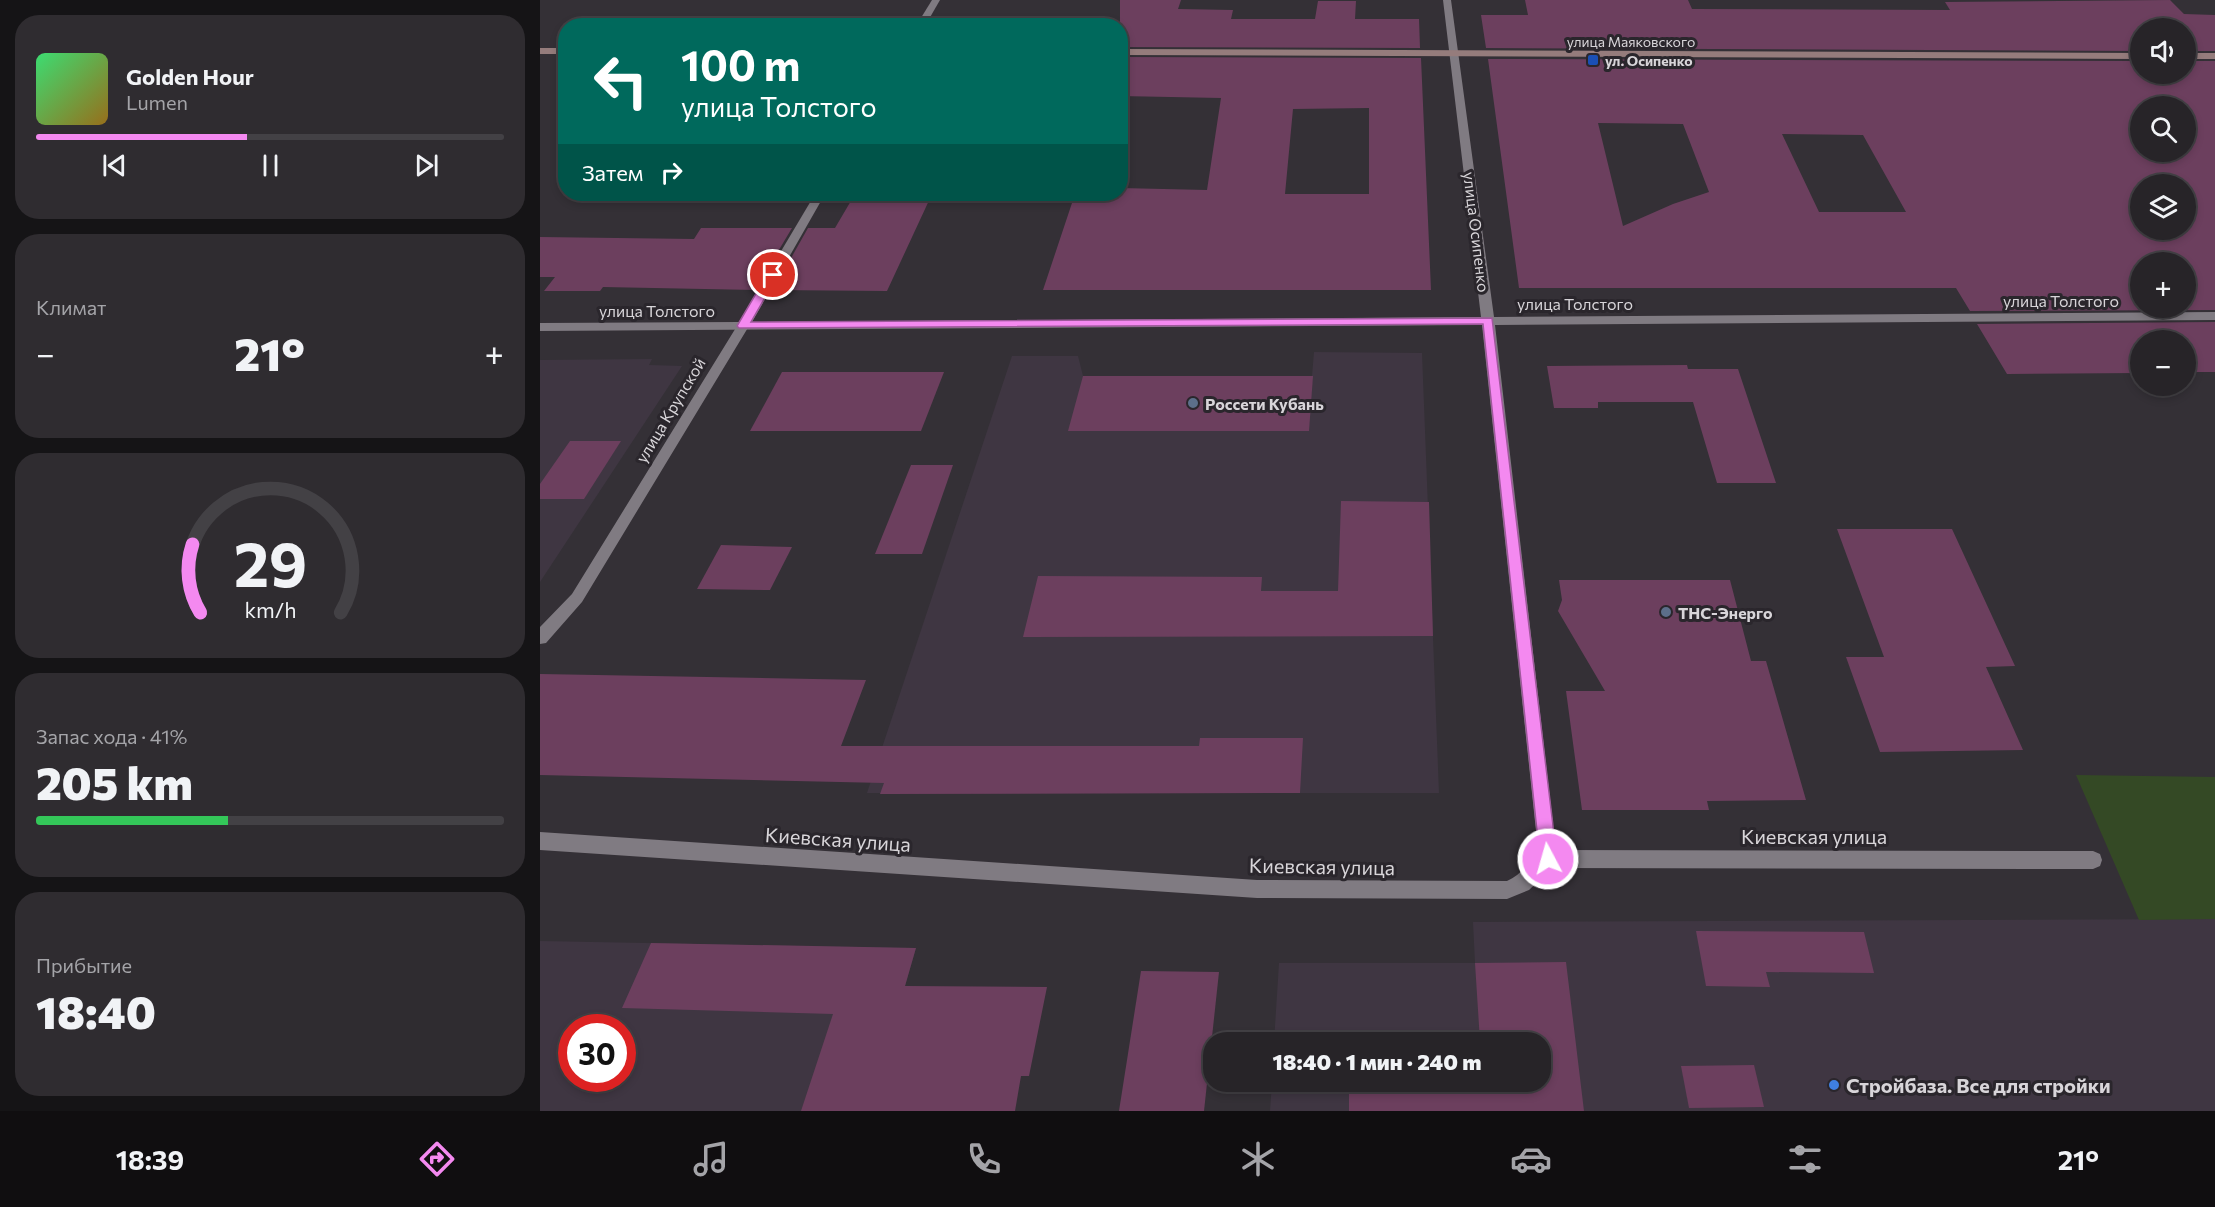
<!DOCTYPE html>
<html lang="ru">
<meta charset="utf-8">
<style>
body{margin:0;font-family:Commissioner,sans-serif;background:#2f2c30;color:#f1f3f6;height:100vh;display:flex;flex-direction:column;font-size:22px;white-space:nowrap}
*{box-sizing:border-box;margin:0}
p{font-size:20px;color:#a4a4a8}
.icon{flex:none;width:33px;height:33px;fill:none;stroke:currentColor;stroke-width:2;stroke-linecap:round;stroke-linejoin:round}
.map{position:relative;flex:1;overflow:hidden}
.side{display:flex;flex-direction:column;gap:15px;padding:15px;background:#151416;width:540px}
.side>*{flex:none}
.guide{position:absolute;left:18px;top:18px;width:570px;height:183px;border-radius:24px;box-shadow:0 3px 9px #0003,0 0 0 2px #434145;background:#00695c;color:#fff;overflow:hidden}
.fabs{position:absolute;left:1590px;top:18px;display:grid;gap:12px}
.fabs a{display:grid;place-items:center;width:66px;height:66px;border-radius:50%;background:#272428;box-shadow:0 3px 9px #0003,0 0 0 2px #434145;font-size:30px}
.speed{position:absolute;left:18px;top:1014px;display:flex;gap:12px;font-size:30px;font-weight:700;text-align:center}
.speed>*{display:grid;place-content:center;width:78px;height:78px;border-radius:50%;background:#272428;box-shadow:0 3px 9px #0003,0 0 0 2px #434145;line-height:1}
.speed .limit{border:9px solid #d22;background:#fff;color:#111}
.pin{position:absolute;display:grid;place-items:center;width:51px;height:51px;color:#fff;margin:-26px;border:3px solid #fff;border-radius:50%;box-shadow:0 2px 6px #0007}
.me{position:absolute;width:66px;margin:-33px;rotate:354deg;stroke-linejoin:round;filter:drop-shadow(0 0 4px #0008)}
.turn{display:flex;align-items:center;gap:21px;height:126px;padding:0 24px;font-size:27px}
.turn .icon{width:78px;height:78px;stroke-width:2.5}
.turn b{display:block;font-size:42px;line-height:51px}
.then{display:flex;align-items:center;height:57px;padding:0 24px;background:#0003;gap:12px;font-size:22px}
.big{font-size:45px;font-weight:800;line-height:1.1}
.side .card{flex:1;display:flex;flex-direction:column;justify-content:center;gap:9px;min-width:0;padding:0 21px;border-radius:24px;background:#2f2c30}
.side .dial{align-items:center;gap:0}
.dial svg{height:156px;overflow:visible;fill:none;stroke:#434145;stroke-width:7;stroke-linecap:round;text-anchor:middle}
.dial text{fill:#f1f3f6;stroke:none}
.song{display:flex;align-items:center;gap:18px}
.cover{width:72px;height:72px;border-radius:9px;background:linear-gradient(135deg,hsl(140 70% 55%),hsl(40 70% 35%))}
.played{height:6px;border-radius:3px;background:linear-gradient(90deg,#f489f0 45%,#434145 45%)}
.keys{display:flex;justify-content:space-around;direction:ltr}
.heat{display:flex;justify-content:space-between;align-items:center;font-size:33px;direction:ltr}
.charge{height:9px;border-radius:4px;background:linear-gradient(90deg,#34c759 41%,#434145 0)}
.trip{position:absolute;left:663px;top:1032px;width:348px;height:60px;border-radius:24px;background:#272428;box-shadow:0 3px 9px #0003,0 0 0 2px #434145;font-weight:800;line-height:60px;text-align:center}
.tabs{display:flex;height:96px;justify-content:space-around;align-items:center;background:#100e10;color:#a4a4a8}
.tabs .icon{width:42px;height:42px}
.tabs .current{color:#f489f0}
.tabs b{font-size:27px;color:#f1f3f6}
main{display:flex;flex:1;min-height:0}
.map>svg:first-child{display:block}
.built{fill:#3f3642;fill-rule:evenodd}
.green{fill:#344925}
.building{fill:#6c3f5e;fill-rule:evenodd}
.lines{fill:none;stroke-linecap:round;stroke-linejoin:round}
.lane{fill:#807b82;fill-rule:evenodd}
.street{fill:#807b82;fill-rule:evenodd}
.secondary{fill:#957c7c;fill-rule:evenodd}
.route{fill:#f489f0;stroke:#9f599c;stroke-width:1.5}
.transit-dot{fill:#1a4fb4;stroke:#2a262c;stroke-width:2}
.service-dot{fill:#5c6f8a;stroke:#2a262c;stroke-width:2}
.shop-dot{fill:#3f7fe0;stroke:#2a262c;stroke-width:2}
.labels{text-anchor:middle;dominant-baseline:central;stroke-width:6;stroke-linejoin:round;paint-order:stroke}
.far-street-label{font-size:14px;fill:#d8d5d9;stroke:#2a262c}
.far-poi-label{font-size:14px;font-weight:bold;fill:#d8d5d9;stroke:#2a262c;text-anchor:start}
.street-label{font-size:16px;fill:#d8d5d9;stroke:#2a262c}
.poi-label{font-size:16px;font-weight:bold;fill:#d8d5d9;stroke:#2a262c;text-anchor:start}
.near-street-label{font-size:20px;fill:#d8d5d9;stroke:#2a262c}
.near-poi-label{font-size:20px;font-weight:bold;fill:#d8d5d9;stroke:#2a262c;text-anchor:start}
</style>
<main>
<section class="side">
<div class="card">
<div class="song"><i class="cover"></i><div><b>Golden Hour</b><p>Lumen</p></div></div>
<div class="played"></div>
<div class="keys"><svg class="icon" aria-label="previous" viewBox="0 0 24 24"><path d="M18 5L8 12l10 7zM5 5v14"/></svg><svg class="icon" aria-label="pause" viewBox="0 0 24 24"><path d="M8 5v14M16 5v14"/></svg><svg class="icon" aria-label="next" viewBox="0 0 24 24"><path d="M6 5l10 7-10 7zM19 5v14"/></svg></div>
</div>
<div class="card"><p>Климат</p>
<div class="heat"><a>−</a><b class="big">21°</b><a>+</a></div>
</div>
<div class="card dial"><svg viewBox="0 0 100 80">
<path d="M14 69A42 42 0 1 1 86 69"/>
<path d="M14 69A42 42 0 0 1 10 34" stroke="#f489f0"/>
<text x="50" y="56" font-size="32" font-weight="700">29</text>
<text x="50" y="72" font-size="11">km/h</text>
</svg></div>
<div class="card"><p>Запас хода · 41%</p><b class="big">205 km</b><div class="charge"></div></div>
<div class="card"><p>Прибытие</p><b class="big">18:40</b></div>
</section>
<div class="map">
<svg width="1675" height="1111" viewBox="0 0 1675 1111">
<rect width="100%" height="100%" fill="#343036"/>
<g class="built">
<polygon points="774,352 882,353 899,793 327,793 472,356 538,356 543,376 772,376"/>
<polygon points="112,359 109,365 142,366 0,582 0,360"/>
<polygon points="1675,919 1675,1111 730,1111 732,1082 1000,1082 1000,1042 734,1042 739,963 935,963 933,922"/>
<path d="M0,941L376,948L329,1111H0ZM32,1028H82V1078H32Z"/>
</g>
<polygon class="green" points="1536,775 1675,777 1675,919 1599,920"/>
<g class="building">
<polygon points="580,0 641,0 638,9 693,10 691,19 775,19 778,1 816,1 815,19 879,19 880,48 580,47"/>
<polygon points="985,0 1148,0 1152,9 1410,10 1405,2 1630,0 1644,14 1675,15 1675,51 1646,51 1646,28 1600,28 1600,51 946,48 941,15 988,15"/>
<path d="M580,57L881,58L891,290H503L535,194H580V188L667,190L681,98L580,96ZM829,108V194H745L753,109Z"/>
<path d="M948,59L1600,61V74H1646V61H1675V310L1430,311L1416,288H979ZM1600,106H1646V152H1600ZM1058,123L1143,124L1169,192L1133,204L1083,226ZM1242,134L1323,135L1366,212H1279ZM1600,184H1646V230H1600ZM1600,262H1646V308H1600Z"/>
<polygon points="315,194 392,194 347,291 233,290 268,228 295,228"/>
<polygon points="161,228 252,228 215,290 63,287 60,291 4,291 15,277 0,277 0,237 154,239"/>
<polygon points="1675,322 1675,372 1646,372 1646,340 1600,340 1600,373 1467,374 1437,324"/>
<polygon points="1147,365 1148,369 1198,369 1236,483 1177,483 1153,402 1058,402 1058,408 1014,408 1007,366"/>
<polygon points="242,372 404,372 381,431 210,431"/>
<polygon points="543,376 773,376 769,431 528,431"/>
<polygon points="30,441 81,441 44,499 0,499 0,484"/>
<polygon points="371,465 413,465 382,554 335,554"/>
<polygon points="801,501 889,502 893,636 483,637 498,576 722,577 721,591 798,591"/>
<polygon points="1297,529 1412,529 1475,666 1446,667 1483,750 1340,752 1306,657 1344,657"/>
<polygon points="181,545 252,547 230,590 157,589"/>
<polygon points="1019,580 1190,580 1211,661 1226,661 1266,800 1167,801 1169,810 1042,810 1026,691 1065,691 1018,611 1022,600"/>
<polygon points="0,674 326,680 301,746 659,746 660,738 763,738 760,793 340,794 344,783 0,775"/>
<polygon points="1156,931 1324,932 1334,973 1226,972 1230,987 1166,986"/>
<polygon points="111,943 376,948 365,986 507,987 489,1076 481,1076 475,1111 261,1111 293,1014 82,1008"/>
<polygon points="1026,962 1044,1111 809,1111 809,1082 1000,1082 1000,1042 810,1042 940,1041 935,963"/>
<polygon points="601,971 679,972 664,1111 579,1111"/>
<polygon points="1214,1065 1224,1107 1149,1108 1141,1066"/>
</g>
<g class="lines">
<g class="lane">
<polygon points="203,322 209,326 42,602 6,643 0,644 0,627 32,594 197,326"/>
<path d="M0,832L717,880L967,881C983,874 992,857 1008,850L1553,851L1560,854L1562,860L1560,866L1553,869L1012,868L989,890L967,899L717,898L0,850Z"/>
</g>
<g class="street">
<polygon points="392,0 400,0 385,26 376,26"/>
<polygon points="903,0 911,0 954,317 1675,312 1675,320 955,325 1017,859 1015,865 1008,868 1001,865 999,859 942,325 0,331 0,323 199,322 275,194 285,194 212,322 941,317"/>
</g>
<g class="secondary">
<rect x="0" y="48" width="26" height="6"/>
<polygon points="580,49 1600,53 1600,59 580,55"/>
<rect x="1646" y="53" width="29" height="6"/>
</g>
</g>
<polygon class="route" points="233,272 238,275 211,322 952,318 1017,859 1014,864 1008,867 1002,864 1000,859 943,324 199,328 197,326 227,275"/>
<rect class="transit-dot" x="1047" y="54" width="12" height="12" rx="3"/>
<g class="service-dot">
<circle cx="653" cy="403" r="6"/>
<circle cx="1126" cy="612" r="6"/>
</g>
<circle class="shop-dot" cx="1294" cy="1085" r="6"/>
<g class="labels">
<g class="far-street-label">
<text x="1091" y="41">улица Маяковского</text>
</g>
<g class="far-poi-label">
<text x="1065" y="60">ул. Осипенко</text>
</g>
<g class="street-label">
<text transform="translate(937 232) rotate(83)">улица Осипенко</text>
<text x="1521" y="300">улица Толстого</text>
<text x="1035" y="303">улица Толстого</text>
<text x="117" y="310">улица Толстого</text>
<text transform="translate(130 410) rotate(-59)">улица Крупской</text>
</g>
<g class="poi-label">
<text x="665" y="403">Россети Кубань</text>
<text x="1138" y="612">ТНС-Энерго</text>
</g>
<g class="near-street-label">
<text x="1274" y="836">Киевская улица</text>
<text transform="translate(298 839) rotate(4)">Киевская улица</text>
<text transform="translate(782 866) rotate(1)">Киевская улица</text>
</g>
<g class="near-poi-label">
<text x="1306" y="1085">Стройбаза. Все для стройки</text>
</g>
</g>
</svg>
<div class="fabs">
<a><svg class="icon" aria-label="sound" viewBox="0 0 24 24"><path d="M4 9h4l5-4v14l-5-4H4zM17 9q2 3 0 6"/></svg></a>
<a><svg class="icon" aria-label="search" viewBox="0 0 24 24"><circle cx="10" cy="10" r="6"/><path d="M15 15l6 6"/></svg></a>
<a><svg class="icon" aria-label="layers" viewBox="0 0 24 24"><path d="M12 4l9 5-9 5-9-5zM3 14l9 5 9-5"/></svg></a>
<a>+</a>
<a>−</a>
</div>
<div class="speed"><div class="limit">30</div></div>
<div class="pin" style="left:233px;top:275px;background:#d93025"><svg class="icon" aria-label="arrive" viewBox="0 0 24 24"><path d="M6 21V4h12l-3 4 3 4H6"/></svg></div>
<svg class="me" style="left:1008px;top:859px" viewBox="-20 -20 40 40"><circle r="17" fill="#f489f0" stroke="#fff" stroke-width="3"/><path d="M0-11L8 9 0 5-8 9z" fill="#fff"/></svg>
<div class="trip">18:40 · 1 мин · 240 m</div>
<div class="guide">
<div class="turn"><svg class="icon" aria-label="left" viewBox="0 0 24 24"><path d="M17 20v-9H6M10 6l-5 5 5 5"/></svg><div><b>100 m</b>улица Толстого</div></div>
<div class="then">Затем<svg class="icon" aria-label="right" viewBox="0 0 24 24"><path d="M7 20v-9h11M14 6l5 5-5 5"/></svg></div>
</div>
</div>
</main>
<nav class="tabs">
<b>18:39</b>
<svg class="icon current" aria-label="directions" viewBox="0 0 24 24"><path d="M12 3l9 9-9 9-9-9zM9 14v-3h6M13 9l2 2-2 2"/></svg>
<svg class="icon" aria-label="music" viewBox="0 0 24 24"><path d="M9 18V5l10-2v13"/><circle cx="6" cy="18" r="3"/><circle cx="16" cy="16" r="3"/></svg>
<svg class="icon" aria-label="phone" viewBox="0 0 24 24"><path d="M5 4h4l2 5-3 2q2 4 5 5l2-3 5 2v4C11 20 4 13 5 4z"/></svg>
<svg class="icon" aria-label="climate" viewBox="0 0 24 24"><path d="M12 3v18M4 7l16 10M4 17L20 7"/></svg>
<svg class="icon" aria-label="car" viewBox="0 0 24 24"><path d="M5 17H2v-5l4-1 3-4h7l3 4 3 1v5h-3M9 17h6M6 11h13"/><circle cx="7" cy="17" r="2"/><circle cx="17" cy="17" r="2"/></svg>
<svg class="icon" aria-label="filters" viewBox="0 0 24 24"><path d="M4 7h16M4 17h16"/><circle cx="9" cy="7" r="2"/><circle cx="15" cy="17" r="2"/></svg>
<b>21°</b>
</nav>
